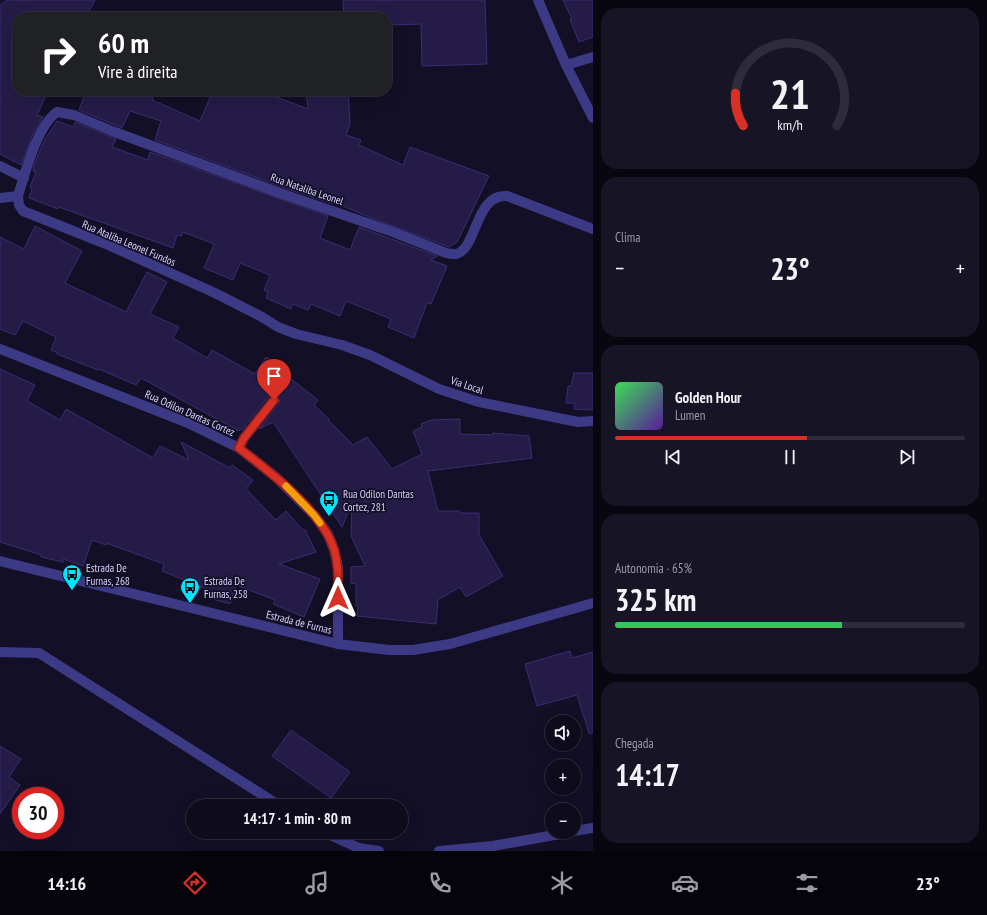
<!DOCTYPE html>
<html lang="pt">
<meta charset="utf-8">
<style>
body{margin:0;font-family:"PT Sans Narrow",sans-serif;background:#171425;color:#f1f3f6;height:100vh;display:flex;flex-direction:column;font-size:15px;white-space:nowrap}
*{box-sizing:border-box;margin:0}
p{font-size:13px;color:#9b9ba3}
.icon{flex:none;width:22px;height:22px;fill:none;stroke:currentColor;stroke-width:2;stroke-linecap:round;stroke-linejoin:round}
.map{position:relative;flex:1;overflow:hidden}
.details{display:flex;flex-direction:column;gap:8px;padding:8px;background:#08060f;width:394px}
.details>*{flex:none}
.banner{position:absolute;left:12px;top:12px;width:380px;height:84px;border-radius:16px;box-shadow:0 4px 16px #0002,0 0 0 1px #2e2b3b;background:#202124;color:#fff;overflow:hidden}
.fabs{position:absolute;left:545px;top:715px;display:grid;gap:8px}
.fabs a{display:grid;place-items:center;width:36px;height:36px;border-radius:50%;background:#0e0b1c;box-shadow:0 4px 16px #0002,0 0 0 1px #2e2b3b;font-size:20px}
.speed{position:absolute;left:12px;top:787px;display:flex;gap:8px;font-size:20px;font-weight:700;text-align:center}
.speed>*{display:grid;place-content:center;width:52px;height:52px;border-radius:50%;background:#0e0b1c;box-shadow:0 4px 16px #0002,0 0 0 1px #2e2b3b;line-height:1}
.speed .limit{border:6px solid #d22;background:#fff;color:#111}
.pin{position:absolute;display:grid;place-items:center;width:34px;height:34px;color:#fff;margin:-41px -17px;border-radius:50% 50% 50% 0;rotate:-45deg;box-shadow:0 0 4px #0007}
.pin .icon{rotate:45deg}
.me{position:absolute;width:44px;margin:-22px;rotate:0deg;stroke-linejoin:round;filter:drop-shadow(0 0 3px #0008)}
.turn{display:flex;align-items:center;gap:14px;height:84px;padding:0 20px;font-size:18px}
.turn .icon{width:52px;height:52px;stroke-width:2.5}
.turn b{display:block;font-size:28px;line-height:34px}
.big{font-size:30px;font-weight:700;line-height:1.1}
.details .card{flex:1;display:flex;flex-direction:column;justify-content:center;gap:6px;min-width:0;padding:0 14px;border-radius:16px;background:#171425}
.details .dial{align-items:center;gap:0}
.dial svg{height:104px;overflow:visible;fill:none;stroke:#2e2b3b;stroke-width:7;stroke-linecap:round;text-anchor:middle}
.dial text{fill:#f1f3f6;stroke:none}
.song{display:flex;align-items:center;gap:12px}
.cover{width:48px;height:48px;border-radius:6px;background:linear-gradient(135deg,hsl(130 70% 55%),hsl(270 70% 35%))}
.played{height:4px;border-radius:2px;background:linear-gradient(90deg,#d93025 55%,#2e2b3b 55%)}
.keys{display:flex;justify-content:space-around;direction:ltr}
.heat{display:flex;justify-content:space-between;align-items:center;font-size:22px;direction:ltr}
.charge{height:6px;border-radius:3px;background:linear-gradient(90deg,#34c759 65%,#2e2b3b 0)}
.trip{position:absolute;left:186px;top:799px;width:222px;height:40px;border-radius:20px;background:#0e0b1c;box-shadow:0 4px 16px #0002,0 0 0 1px #2e2b3b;font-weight:700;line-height:40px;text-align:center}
.dock{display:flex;height:64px;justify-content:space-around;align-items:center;background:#06040b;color:#9b9ba3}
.dock .icon{width:28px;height:28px}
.dock .selected{color:#d93025}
.dock b{font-size:18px;color:#f1f3f6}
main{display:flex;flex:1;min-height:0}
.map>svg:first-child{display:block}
.building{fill:#241b47;stroke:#3b2d73}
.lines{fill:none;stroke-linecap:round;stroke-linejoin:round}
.service{stroke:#3d3a85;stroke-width:10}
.minor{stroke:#3d3a85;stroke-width:10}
.route-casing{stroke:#8d1f18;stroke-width:10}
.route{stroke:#d93025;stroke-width:7}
.slow{stroke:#f59e0b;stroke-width:7}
.labels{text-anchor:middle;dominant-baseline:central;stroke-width:3.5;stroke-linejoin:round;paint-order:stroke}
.street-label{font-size:11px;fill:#d9d4ff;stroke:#130f26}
.poi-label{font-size:11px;fill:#d9d4ff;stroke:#130f26;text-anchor:start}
</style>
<main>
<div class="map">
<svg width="593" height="851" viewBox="0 0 593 851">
<rect width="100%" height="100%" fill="#130f26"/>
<g class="building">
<polygon points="8,0 95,0 86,17 17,17 17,91 48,91 37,115 43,117 32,136 21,165 0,154 0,5"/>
<polygon points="343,0 485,0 487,64 422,66 421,24 387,25 387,17 344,17"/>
<polygon points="563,0 593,0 593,37 579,42 570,19 572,19"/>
<polygon points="86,91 155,91 152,100 200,121 213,91 260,91 308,109 306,91 348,91 350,124 346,135 361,140 359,145 403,165 410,147 489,176 457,242 449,247 364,215 334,202 333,204 282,187 155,140 161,121 130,111 122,128 79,110"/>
<polygon points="57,121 73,127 75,122 116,139 112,147 148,160 150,152 328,216 320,238 350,250 359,227 437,256 431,260 447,266 431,304 427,303 414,338 388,327 391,319 346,301 340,316 311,304 308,310 293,304 291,309 266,298 268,292 264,290 270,275 240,263 233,280 204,268 214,244 183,232 181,236 177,235 173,248 59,207 58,209 29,198 32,189 30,187 36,172 33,171 34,165 44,141"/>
<polygon points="35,226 82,251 65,283 126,312 147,272 167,282 150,314 179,327 173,338 207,358 212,350 255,374 266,357 288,371 286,375 318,400 314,405 329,419 328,420 353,445 367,437 392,469 422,454 413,431 422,427 421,424 431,420 460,419 460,434 493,435 493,433 529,436 532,458 428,471 438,511 460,511 460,513 479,513 479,535 503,576 466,597 460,587 438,600 436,624 357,616 358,606 356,606 356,584 351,583 351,567 365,566 351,536 352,503 342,527 273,422 259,429 279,404 280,398 278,395 275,394 269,396 242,430 240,429 239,431 141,378 136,385 99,369 98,370 57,354 58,353 51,350 56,337 23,321 15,335 0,329 0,237 24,249"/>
<polygon points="0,369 35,385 27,401 60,420 66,409 153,458 160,446 189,460 181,442 230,468 232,465 253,480 246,489 276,520 286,511 303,530 305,530 316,552 279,564 320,579 304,617 273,604 275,600 236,585 230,604 210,598 212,591 162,571 164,564 106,543 106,545 92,540 83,566 63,559 63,562 41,557 41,555 0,542"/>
<polygon points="574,373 593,373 593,410 574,409 575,403 566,403 568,386 571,386"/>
<polygon points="570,651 572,658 593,652 593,733 589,733 577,695 537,706 525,664"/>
<polygon points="291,730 350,772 331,798 272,756"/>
<polygon points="0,746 21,759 9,777 20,785 0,814"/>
</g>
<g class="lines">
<g class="service">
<polyline points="566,65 593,57"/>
<polyline points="0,198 18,196"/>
<path d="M342,345L296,334L278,327L262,317L215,293L106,244L23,211L19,205L18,196C25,173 37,126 57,112L74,115L112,131L280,193L393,232L446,253C449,254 453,254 456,254C477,250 475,193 507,196"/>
<polyline points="239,448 244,438 274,400"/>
<polyline points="0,652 39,653 280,806"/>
<polyline points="574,831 593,828"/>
<polyline points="323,832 359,848 379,851"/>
<polyline points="439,851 493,846 571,832"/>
</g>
<g class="minor">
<polyline points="538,0 566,65 593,118"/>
<polyline points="0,166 24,178"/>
<polyline points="507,196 593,229"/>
<polyline points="342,345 370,355 439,389 479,402 578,422 593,421"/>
<polyline points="0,349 188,423 239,448 277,478 314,515 328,534 334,550 338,567 338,644"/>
<polyline points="0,561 338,644 389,650 413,650 450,644 593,603"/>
</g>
</g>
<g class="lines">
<defs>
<path id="route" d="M274,400L244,438L239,448C270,472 322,511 334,549C339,565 338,581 338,598"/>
</defs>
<use href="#route" class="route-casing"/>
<use href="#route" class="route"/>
<polyline class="slow" points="286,486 314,515 320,523"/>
</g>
<defs>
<symbol id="bus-pin" viewBox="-11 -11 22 30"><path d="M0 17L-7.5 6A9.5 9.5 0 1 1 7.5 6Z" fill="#00e5ff" stroke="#130f26"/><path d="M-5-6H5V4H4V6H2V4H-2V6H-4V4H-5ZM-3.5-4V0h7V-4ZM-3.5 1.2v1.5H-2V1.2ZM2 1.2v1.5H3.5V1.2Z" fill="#111"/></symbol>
</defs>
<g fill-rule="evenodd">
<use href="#bus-pin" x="318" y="489" width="22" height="30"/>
<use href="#bus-pin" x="61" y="563" width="22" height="30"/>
<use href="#bus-pin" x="179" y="576" width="22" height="30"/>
</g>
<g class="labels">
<g class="street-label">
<text transform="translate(307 189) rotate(19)">Rua Nataliba Leonel</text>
<text transform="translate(129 243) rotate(23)">Rua Ataliba Leonel Fundos</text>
<text transform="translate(467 385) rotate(18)">Via Local</text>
<text transform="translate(190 413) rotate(24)">Rua Odilon Dantas Cortez</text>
<text transform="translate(299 622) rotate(14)">Estrada de Furnas</text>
</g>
<g class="poi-label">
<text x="343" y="494">Rua Odilon Dantas<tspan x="343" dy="13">Cortez, 281</tspan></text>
<text x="86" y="568">Estrada De<tspan x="86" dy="13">Furnas, 268</tspan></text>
<text x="204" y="581">Estrada De<tspan x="204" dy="13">Furnas, 258</tspan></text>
</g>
</g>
</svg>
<div class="fabs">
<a><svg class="icon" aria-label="sound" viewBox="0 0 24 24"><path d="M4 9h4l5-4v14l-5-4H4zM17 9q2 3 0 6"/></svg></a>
<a>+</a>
<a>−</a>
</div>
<div class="speed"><div class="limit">30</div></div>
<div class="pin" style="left:274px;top:400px;background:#d93025"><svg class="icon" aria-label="arrive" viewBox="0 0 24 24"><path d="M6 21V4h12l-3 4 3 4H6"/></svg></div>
<svg class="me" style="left:338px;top:598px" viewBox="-20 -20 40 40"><path d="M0-17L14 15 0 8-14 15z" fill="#d93025" stroke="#fff" stroke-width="4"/></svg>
<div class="trip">14:17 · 1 min · 80 m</div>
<div class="banner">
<div class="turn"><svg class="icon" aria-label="right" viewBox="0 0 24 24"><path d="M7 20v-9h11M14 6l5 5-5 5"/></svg><div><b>60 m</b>Vire à direita</div></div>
</div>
</div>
<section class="details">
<div class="card dial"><svg viewBox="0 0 100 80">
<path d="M14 69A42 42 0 1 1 86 69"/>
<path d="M14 69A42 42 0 0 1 8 44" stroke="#d93025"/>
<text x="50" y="56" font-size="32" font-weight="700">21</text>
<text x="50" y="72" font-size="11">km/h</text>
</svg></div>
<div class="card"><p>Clima</p>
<div class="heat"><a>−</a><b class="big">23°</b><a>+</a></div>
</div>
<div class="card">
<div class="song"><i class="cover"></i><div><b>Golden Hour</b><p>Lumen</p></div></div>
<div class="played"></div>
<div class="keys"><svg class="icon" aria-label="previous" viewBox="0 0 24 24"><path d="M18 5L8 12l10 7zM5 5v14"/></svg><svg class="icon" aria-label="pause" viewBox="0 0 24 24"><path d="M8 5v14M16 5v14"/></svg><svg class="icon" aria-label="next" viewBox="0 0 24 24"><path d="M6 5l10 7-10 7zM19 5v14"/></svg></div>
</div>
<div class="card"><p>Autonomia · 65%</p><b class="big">325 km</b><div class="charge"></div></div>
<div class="card"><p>Chegada</p><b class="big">14:17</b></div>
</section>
</main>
<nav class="dock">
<b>14:16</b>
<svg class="icon selected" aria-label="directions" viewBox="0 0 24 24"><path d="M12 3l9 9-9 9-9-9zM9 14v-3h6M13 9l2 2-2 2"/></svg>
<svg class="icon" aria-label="music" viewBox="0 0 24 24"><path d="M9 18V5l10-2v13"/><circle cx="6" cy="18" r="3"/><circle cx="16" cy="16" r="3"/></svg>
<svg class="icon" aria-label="phone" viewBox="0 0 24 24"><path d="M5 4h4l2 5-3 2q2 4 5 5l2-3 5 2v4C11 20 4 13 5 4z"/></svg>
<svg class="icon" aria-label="climate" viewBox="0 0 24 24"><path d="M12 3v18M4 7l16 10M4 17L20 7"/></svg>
<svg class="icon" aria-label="car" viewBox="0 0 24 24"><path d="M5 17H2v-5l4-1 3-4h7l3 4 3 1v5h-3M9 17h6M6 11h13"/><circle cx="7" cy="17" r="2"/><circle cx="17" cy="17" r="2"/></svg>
<svg class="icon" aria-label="filters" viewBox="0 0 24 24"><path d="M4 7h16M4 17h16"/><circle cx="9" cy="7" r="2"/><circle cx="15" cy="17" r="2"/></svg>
<b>23°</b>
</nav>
